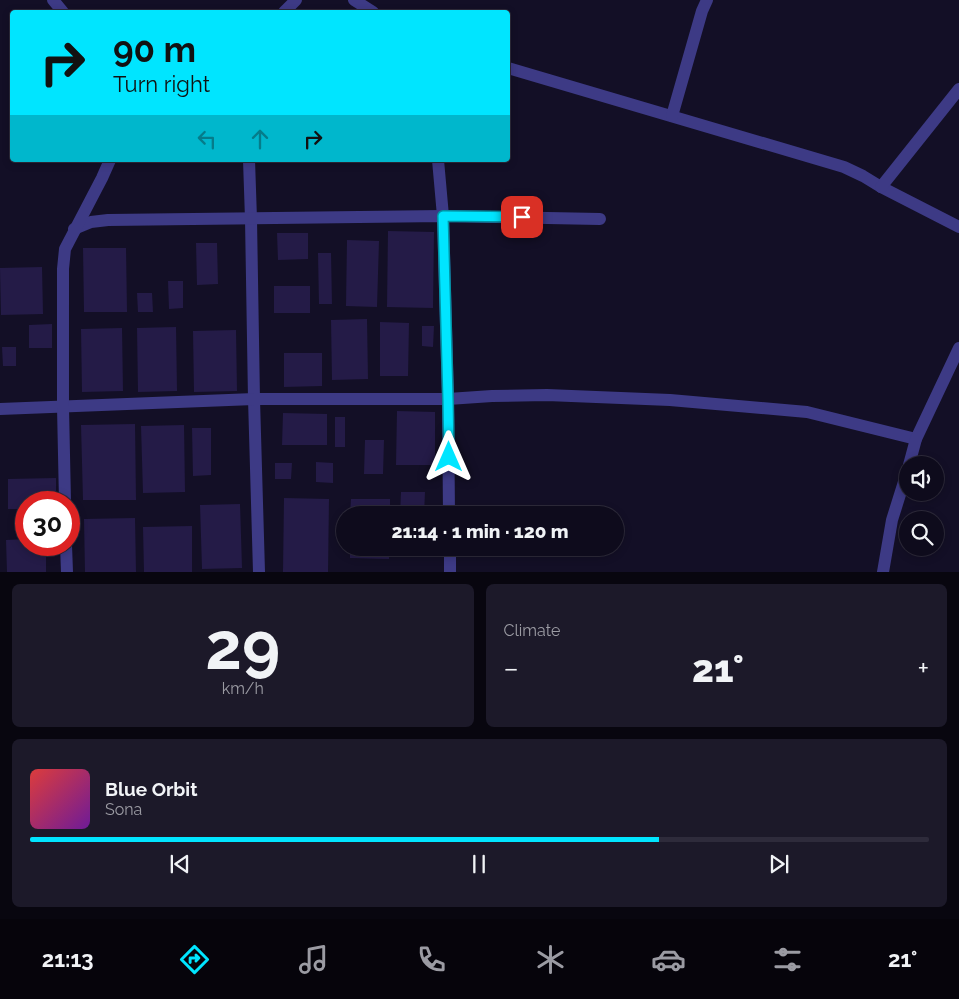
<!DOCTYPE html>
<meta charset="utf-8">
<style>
body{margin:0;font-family:Raleway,sans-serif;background:#1c1929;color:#f1f3f6;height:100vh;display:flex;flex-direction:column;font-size:19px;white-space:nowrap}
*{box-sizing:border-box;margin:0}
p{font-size:16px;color:#9b9ba3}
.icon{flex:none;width:28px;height:28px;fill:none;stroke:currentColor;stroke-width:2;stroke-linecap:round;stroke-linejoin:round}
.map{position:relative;height:572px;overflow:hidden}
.panel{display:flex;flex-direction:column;gap:12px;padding:12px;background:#08060f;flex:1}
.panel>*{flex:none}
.top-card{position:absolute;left:10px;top:10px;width:500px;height:152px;border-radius:5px;box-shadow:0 2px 8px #0003,0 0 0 1px #2e2b3b;background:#00e5ff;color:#111;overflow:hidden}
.controls{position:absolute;left:899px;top:456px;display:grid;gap:10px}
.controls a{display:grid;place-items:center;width:45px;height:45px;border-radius:50%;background:#0e0b1c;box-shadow:0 2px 8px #0003,0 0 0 1px #2e2b3b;font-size:25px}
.speed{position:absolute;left:15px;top:491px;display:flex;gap:10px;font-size:25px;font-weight:700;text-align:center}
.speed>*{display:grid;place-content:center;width:65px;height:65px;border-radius:50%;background:#0e0b1c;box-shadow:0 2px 8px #0003,0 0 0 1px #2e2b3b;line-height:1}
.speed .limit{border:8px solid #d22;background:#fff;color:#111}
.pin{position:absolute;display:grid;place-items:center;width:42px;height:42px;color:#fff;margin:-21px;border-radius:10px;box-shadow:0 2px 8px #0006}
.me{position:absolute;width:55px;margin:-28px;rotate:0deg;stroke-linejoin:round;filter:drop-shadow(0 0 4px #0008)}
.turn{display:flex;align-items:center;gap:18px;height:105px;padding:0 20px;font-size:22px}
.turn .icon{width:65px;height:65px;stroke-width:2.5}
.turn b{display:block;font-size:35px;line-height:42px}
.lanes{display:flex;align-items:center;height:48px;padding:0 20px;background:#0003;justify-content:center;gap:25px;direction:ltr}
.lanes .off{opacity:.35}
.big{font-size:38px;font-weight:800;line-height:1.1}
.panel .tile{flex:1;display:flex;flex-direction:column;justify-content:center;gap:8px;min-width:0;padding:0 18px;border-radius:8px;background:#1c1929}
.panel .dial{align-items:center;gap:0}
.dial b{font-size:65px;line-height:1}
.song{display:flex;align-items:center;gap:15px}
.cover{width:60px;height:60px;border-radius:8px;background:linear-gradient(135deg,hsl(0 70% 55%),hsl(280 70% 35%))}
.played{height:5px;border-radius:2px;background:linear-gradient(90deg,#00e5ff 70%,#2e2b3b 70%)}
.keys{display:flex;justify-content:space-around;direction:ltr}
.heat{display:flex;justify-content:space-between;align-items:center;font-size:28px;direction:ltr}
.panel .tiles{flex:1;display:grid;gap:12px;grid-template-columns:1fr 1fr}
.tile:last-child{grid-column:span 2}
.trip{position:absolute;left:336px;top:506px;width:288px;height:50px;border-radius:25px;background:#0e0b1c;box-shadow:0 2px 8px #0003,0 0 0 1px #2e2b3b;font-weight:800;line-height:50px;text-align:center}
.dock{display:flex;height:80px;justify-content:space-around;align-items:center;background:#06040b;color:#9b9ba3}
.dock .icon{width:35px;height:35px}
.dock .selected{color:#00e5ff}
.dock b{font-size:22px;color:#f1f3f6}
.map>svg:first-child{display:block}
.building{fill:#241b47}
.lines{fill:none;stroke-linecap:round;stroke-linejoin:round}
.minor{stroke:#3d3a85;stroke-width:12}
.route-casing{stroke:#0095a6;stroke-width:12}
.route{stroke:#00e5ff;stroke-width:9}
</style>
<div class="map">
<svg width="959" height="572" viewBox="0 0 959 572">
<rect width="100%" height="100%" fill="#130f26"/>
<g class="building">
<polygon points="388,231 434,232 433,308 387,307"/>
<polygon points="277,233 308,233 308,259 278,260"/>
<polygon points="347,240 379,241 377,307 346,306"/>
<polygon points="196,243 217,243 218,284 197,285"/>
<polygon points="83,248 126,248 127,312 84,312"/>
<polygon points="318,253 331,253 332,304 319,304"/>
<polygon points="42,267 43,314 1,315 0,268"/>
<polygon points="168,281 183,281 183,308 169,309"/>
<rect x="274" y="286" width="36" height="27"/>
<polygon points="137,293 152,293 153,312 138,312"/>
<polygon points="367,319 368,379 332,380 331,320"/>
<polygon points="380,322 409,323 408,376 380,376"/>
<polygon points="52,324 52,348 29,348 29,325"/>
<polygon points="422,326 434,326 433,347 422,346"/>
<polygon points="176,327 177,391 138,392 137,328"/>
<polygon points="122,328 123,391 82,392 81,329"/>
<polygon points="236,330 237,391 194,392 193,331"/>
<polygon points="2,347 16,347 16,366 3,366"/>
<polygon points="284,353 322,353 322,386 284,387"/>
<polygon points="397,411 435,412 435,465 396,465"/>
<polygon points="283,413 327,414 327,445 282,445"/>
<rect x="335" y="417" width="10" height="30"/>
<polygon points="135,424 136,500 83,500 81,425"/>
<polygon points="184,425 185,492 143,493 141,426"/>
<polygon points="192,428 211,428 211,475 193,476"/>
<polygon points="365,440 384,440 383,474 364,474"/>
<polygon points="316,462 333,463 333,483 316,482"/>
<polygon points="275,463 292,463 291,479 275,479"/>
<polygon points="56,478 56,502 26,502 26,509 8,509 8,479"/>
<polygon points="401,492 425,492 424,515 400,515"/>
<polygon points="284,498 329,499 328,572 283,572"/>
<polygon points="351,499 390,499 390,515 350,515"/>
<polygon points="240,504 242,568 202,569 200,505"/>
<polygon points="135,518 136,572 85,572 84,519"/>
<polygon points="192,526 192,572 144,572 143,527"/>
<polygon points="26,539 26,545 46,545 46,572 7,572 6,540"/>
<polygon points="350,548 389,548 389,559 350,558"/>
<rect x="400" y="548" width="24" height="7"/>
</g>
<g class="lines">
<g class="minor">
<polyline points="53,0 63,12"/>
<polyline points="354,0 373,12"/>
<polyline points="284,12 296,0"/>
<polyline points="508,68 844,167 863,176 881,187 959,227"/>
<polyline points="672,116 702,11 707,0"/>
<polyline points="249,160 251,219 254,399 259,572"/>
<polyline points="438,160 443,216 448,399 449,515"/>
<polyline points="881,187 959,89"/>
<polyline points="74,229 91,222 108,220 443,216 600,219"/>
<polyline points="0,409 254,399 448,399 492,396 547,395 670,400 807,412 916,439"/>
<polyline points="909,465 916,439 959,348"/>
<polyline points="65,502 63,407 63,269 65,249 102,178 110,160"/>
<polyline points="66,545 67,572"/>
<polyline points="450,548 450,572"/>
<polyline points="883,572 892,520 908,469"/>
</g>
</g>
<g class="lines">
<defs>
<polyline id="route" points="449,457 448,399 443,216 522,217"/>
</defs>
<use href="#route" class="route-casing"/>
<use href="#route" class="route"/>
</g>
</svg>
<div class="controls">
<a><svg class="icon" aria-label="sound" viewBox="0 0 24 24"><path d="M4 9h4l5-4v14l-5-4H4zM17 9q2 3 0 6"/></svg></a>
<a><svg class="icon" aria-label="search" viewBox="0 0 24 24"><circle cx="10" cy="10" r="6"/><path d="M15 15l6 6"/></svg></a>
</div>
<div class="speed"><div class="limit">30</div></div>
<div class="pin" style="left:522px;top:217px;background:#d93025"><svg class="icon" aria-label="arrive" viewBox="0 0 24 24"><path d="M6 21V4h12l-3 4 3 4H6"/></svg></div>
<svg class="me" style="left:449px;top:457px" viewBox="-20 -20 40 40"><path d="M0-17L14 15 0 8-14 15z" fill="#00e5ff" stroke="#fff" stroke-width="4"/></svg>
<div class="trip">21:14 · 1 min · 120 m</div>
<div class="top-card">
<div class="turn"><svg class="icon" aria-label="right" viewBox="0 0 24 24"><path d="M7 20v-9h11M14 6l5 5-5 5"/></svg><div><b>90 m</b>Turn right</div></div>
<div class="lanes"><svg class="icon off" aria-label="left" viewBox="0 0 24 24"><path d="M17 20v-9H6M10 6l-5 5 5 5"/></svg><svg class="icon off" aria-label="ahead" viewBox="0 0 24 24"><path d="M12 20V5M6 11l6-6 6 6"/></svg><svg class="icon" aria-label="right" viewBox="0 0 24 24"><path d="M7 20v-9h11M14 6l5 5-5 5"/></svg></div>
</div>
</div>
<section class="panel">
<div class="tiles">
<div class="tile dial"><b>29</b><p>km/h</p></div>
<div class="tile"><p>Climate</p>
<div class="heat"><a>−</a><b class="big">21°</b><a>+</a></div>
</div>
<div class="tile">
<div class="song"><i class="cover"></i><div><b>Blue Orbit</b><p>Sona</p></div></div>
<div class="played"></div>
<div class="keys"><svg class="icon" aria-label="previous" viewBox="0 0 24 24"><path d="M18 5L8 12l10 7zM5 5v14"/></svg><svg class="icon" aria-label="pause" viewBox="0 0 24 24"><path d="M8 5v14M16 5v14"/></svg><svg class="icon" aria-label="next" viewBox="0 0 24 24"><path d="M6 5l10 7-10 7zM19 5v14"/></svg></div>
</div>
</div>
</section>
<nav class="dock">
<b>21:13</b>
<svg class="icon selected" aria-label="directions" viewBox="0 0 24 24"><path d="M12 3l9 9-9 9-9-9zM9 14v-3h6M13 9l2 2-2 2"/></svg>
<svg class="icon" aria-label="music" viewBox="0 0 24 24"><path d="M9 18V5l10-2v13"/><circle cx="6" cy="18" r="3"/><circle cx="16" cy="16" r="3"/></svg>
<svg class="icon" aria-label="phone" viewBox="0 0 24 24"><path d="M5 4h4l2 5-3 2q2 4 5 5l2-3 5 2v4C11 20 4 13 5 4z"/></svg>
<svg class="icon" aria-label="climate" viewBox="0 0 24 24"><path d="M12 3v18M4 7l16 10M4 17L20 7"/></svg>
<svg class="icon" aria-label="car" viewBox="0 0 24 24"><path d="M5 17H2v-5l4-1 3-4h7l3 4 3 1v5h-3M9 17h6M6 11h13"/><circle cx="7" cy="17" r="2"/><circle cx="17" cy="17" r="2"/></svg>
<svg class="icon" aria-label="filters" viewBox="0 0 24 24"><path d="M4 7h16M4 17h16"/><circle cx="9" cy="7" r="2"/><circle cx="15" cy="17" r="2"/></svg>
<b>21°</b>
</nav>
